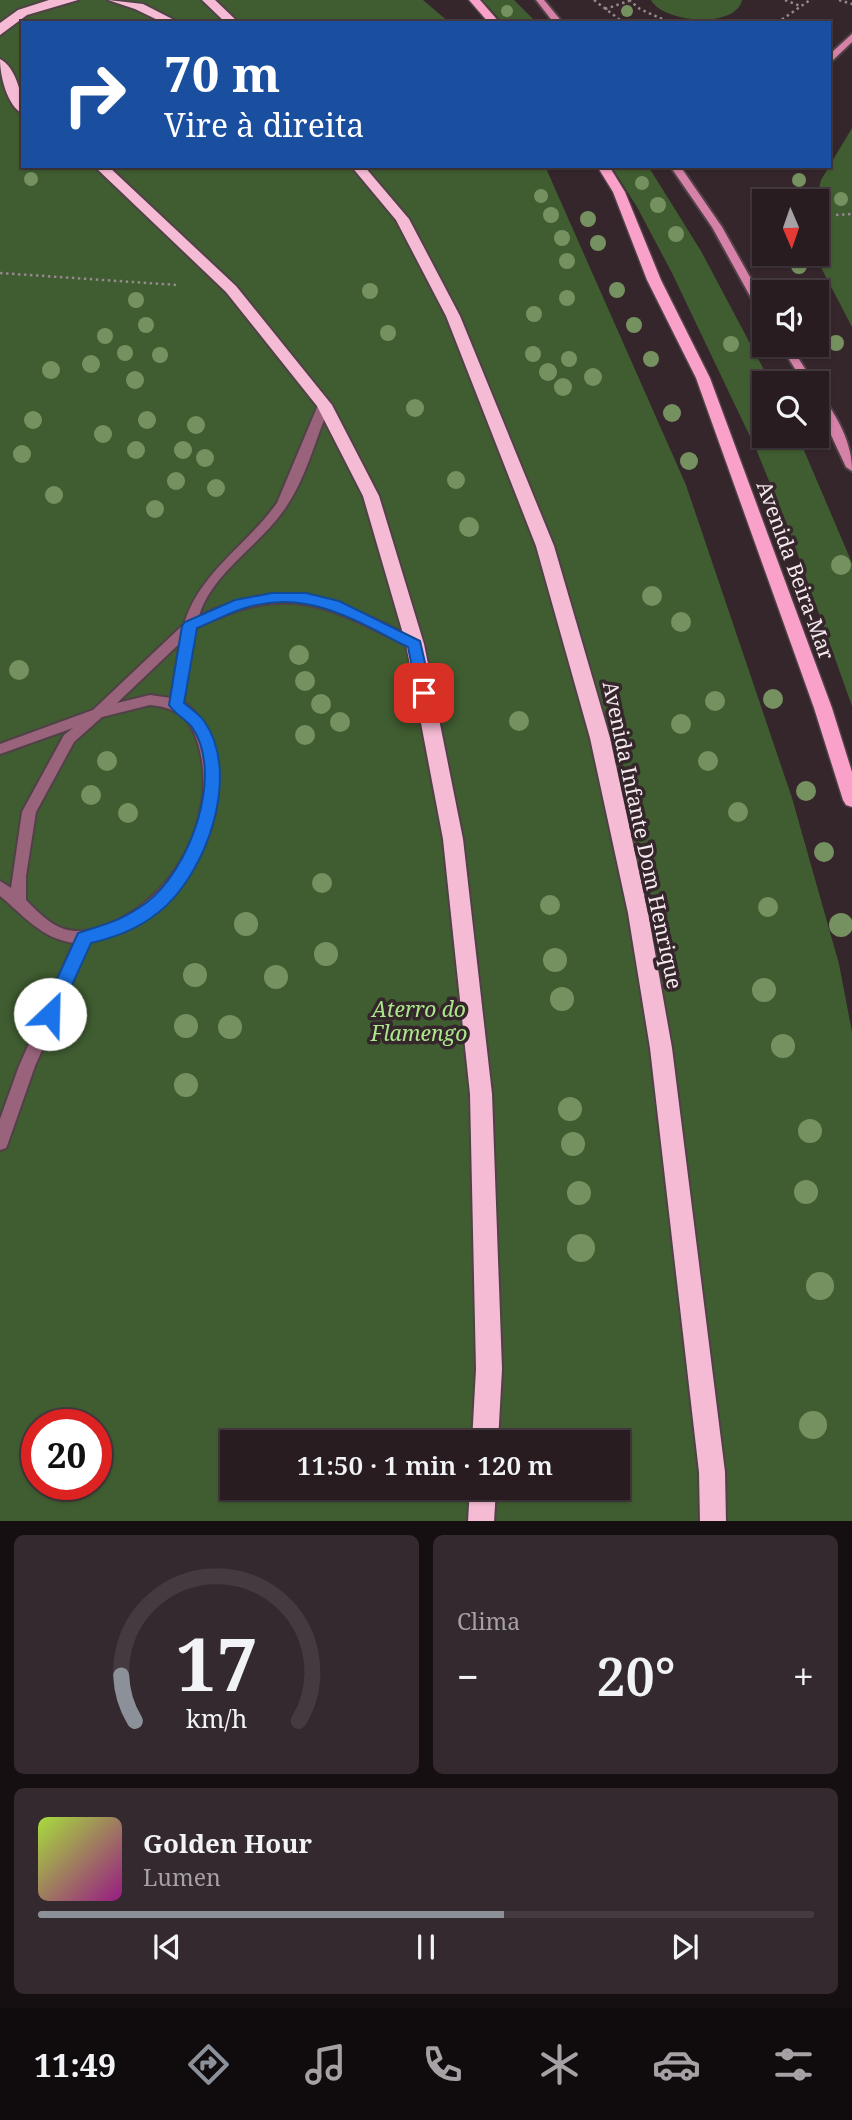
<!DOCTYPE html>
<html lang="pt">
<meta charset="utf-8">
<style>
body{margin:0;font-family:"Noto Serif",serif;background:#34292e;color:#f1f3f6;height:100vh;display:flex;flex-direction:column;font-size:26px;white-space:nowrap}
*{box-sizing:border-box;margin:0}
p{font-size:23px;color:#a5a1a5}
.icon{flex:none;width:38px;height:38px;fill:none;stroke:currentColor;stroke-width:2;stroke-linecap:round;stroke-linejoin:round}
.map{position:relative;height:1521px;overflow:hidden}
.sheet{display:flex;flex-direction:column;gap:14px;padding:14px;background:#160f12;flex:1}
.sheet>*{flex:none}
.guide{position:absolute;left:21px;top:21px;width:810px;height:147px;border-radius:0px;box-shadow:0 2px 5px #0004,0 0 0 2px #443a3f;background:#1a4fa0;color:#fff;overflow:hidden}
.needle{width:46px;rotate:178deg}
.buttons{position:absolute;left:752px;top:189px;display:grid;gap:14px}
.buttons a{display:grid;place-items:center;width:77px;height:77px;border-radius:0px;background:#281c21;box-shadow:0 2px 5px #0004,0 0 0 2px #443a3f;font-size:35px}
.speed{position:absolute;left:21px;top:1409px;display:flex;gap:14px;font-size:35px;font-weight:700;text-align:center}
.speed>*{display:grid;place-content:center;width:91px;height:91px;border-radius:50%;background:#281c21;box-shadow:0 2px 5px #0004,0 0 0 2px #443a3f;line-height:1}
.speed .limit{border:10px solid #d22;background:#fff;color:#111}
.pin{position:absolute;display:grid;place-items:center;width:60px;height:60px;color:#fff;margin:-30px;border-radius:14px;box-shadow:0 4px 10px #0006}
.me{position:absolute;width:77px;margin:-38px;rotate:24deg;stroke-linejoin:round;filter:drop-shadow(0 0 5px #0008)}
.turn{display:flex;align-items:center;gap:24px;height:147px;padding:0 28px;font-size:32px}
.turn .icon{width:91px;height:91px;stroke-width:2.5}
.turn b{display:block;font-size:49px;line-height:60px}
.big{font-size:52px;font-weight:600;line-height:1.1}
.sheet .card{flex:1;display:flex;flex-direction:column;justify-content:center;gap:10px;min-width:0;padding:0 24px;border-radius:10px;background:#34292e}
.sheet .dial{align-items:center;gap:0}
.dial svg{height:182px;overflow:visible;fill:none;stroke:#443a3f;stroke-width:7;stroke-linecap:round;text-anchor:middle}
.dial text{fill:#f1f3f6;stroke:none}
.song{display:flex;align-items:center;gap:21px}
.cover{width:84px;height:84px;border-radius:10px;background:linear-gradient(135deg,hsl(80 70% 55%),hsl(310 70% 35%))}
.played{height:7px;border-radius:4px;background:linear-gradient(90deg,#8c9099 60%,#443a3f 60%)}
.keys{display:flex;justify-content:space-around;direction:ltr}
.heat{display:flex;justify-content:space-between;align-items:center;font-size:38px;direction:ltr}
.sheet .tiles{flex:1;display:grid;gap:14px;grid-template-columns:1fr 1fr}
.card:last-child{grid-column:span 2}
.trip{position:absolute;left:220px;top:1430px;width:410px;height:70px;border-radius:0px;background:#281c21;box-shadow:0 2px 5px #0004,0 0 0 2px #443a3f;font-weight:600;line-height:70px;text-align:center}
.menu{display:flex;height:112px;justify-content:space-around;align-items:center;background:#100b0d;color:#a5a1a5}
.menu .icon{width:49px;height:49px}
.menu .selected{color:#8c9099}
.menu b{font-size:32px;color:#f1f3f6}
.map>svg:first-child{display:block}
.green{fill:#405d31;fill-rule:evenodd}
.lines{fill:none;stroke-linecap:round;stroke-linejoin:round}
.service-casing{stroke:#504147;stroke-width:4}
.secondary-casing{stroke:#504147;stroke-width:4}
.primary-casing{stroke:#504147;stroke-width:3}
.trunk-casing{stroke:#504147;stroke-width:4}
.path{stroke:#95888e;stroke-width:2.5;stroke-dasharray:2.5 3.5;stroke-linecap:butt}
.service{fill:#98637b;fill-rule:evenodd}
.secondary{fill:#d681a8;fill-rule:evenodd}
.primary{fill:#f9a1c9;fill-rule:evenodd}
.trunk{fill:#f5bbd4;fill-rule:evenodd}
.tree{fill:#769160}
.route{fill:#1a73e8;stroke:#114b97;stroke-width:2}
.labels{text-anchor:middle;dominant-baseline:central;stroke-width:7;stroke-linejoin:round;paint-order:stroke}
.street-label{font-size:21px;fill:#f5eaef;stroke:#35262c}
.park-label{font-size:21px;font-style:italic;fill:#abe88a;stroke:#35262c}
</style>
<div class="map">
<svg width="852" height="1522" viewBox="0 0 852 1522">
<rect width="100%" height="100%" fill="#35262c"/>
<g class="green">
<path d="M0,0H423L450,23H23V166H545L686,485L792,798L839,964L852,1032V1521H0ZM37,1424H96V1484H37ZM233,1442H618V1488H233Z"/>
<polygon points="482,0 514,0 537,23 503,23"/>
<path d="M651,0H742C736,29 663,23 651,0Z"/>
<polygon points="852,128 852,327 814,254 817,254 816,201 821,180"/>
<polygon points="611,166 648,166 701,251 771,383 765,383 765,436 797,436 803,448 852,563 852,706 788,527 756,449 672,273 637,207"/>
</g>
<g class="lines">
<defs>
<path id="service" d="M324,402L330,405C315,440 306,479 284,510C259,546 212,573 199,616C287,573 339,601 420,641L422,644L420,647H410C325,605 288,582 196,628L183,702C200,713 209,732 214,751C235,833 172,925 90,942L35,1066L8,1143L6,1148L0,1150V1119L19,1066L74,943C42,939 23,915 0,896V881L11,888L22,812L64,735L73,728L0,754V744L93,710L184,624C199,573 247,545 277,503L318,405ZM180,643L171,698L150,695L117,703ZM150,705C181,708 193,721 200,751C216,818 176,896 111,923C96,929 80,934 64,929C49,924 37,911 26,900V876L36,812L74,742L102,717Z"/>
<g id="secondary">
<polygon points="536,0 544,0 563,23 554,23"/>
<polygon points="852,34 852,42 833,60 830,61 830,54"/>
<polygon points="670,166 680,166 722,227 765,304 765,317 760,314 712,227"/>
<polygon points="780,345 790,345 814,383 804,383"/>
<path d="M817,393L821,394C837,417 852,442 852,471L846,467L817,405Z"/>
</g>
<g id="primary">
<polygon points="469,0 480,0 500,23 489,23"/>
<polygon points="597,166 609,166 625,192 661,280 710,378 832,708 852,772 852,807 846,805 843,800 814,708 696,378 647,280 613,192"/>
</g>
<g id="trunk">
<polygon points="49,0 78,0 27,15 0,35 0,23 18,10"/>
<polygon points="108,0 143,4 180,23 164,23 135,9"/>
<polygon points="202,0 215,0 239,23 226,23"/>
<path d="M0,59C16,67 23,97 23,114C7,106 0,76 0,59Z"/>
<polygon points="94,166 108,166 236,286 332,405 379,496 424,644 463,839 492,1094 502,1369 498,1442 472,1442 476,1369 470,1094 443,839 406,644 363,496 317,406 226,292"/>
<polygon points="351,166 364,166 409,219 460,316 554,546 610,738 648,913 672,1048 725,1472 726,1522 700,1522 699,1472 650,1048 628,913 590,738 536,546 446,316 396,220"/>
<polygon points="470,1488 496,1488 494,1522 468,1522"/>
</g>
</defs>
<use href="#service" class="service-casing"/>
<use href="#secondary" class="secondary-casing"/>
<use href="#primary" class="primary-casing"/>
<use href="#trunk" class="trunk-casing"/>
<g class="path">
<polyline points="594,0 624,23"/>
<polyline points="629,0 640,9 671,23"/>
<polyline points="785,0 800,6"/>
<polyline points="839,0 852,4"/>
<polyline points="605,9 629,1"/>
<polyline points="777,23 810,0"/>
<polyline points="836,215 852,214"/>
<polyline points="0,273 177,285"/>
</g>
<use href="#service" class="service"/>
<use href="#secondary" class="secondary"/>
<use href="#primary" class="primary"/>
<use href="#trunk" class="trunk"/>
</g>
<g class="tree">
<circle cx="507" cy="11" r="6"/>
<circle cx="627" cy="11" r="6"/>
<circle cx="31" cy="179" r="7"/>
<circle cx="799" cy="180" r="7"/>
<circle cx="642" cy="183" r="7"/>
<circle cx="541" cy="196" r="7"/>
<circle cx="841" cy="199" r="7"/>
<circle cx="658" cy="205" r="8"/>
<circle cx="551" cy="215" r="8"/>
<circle cx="588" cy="219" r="8"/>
<circle cx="676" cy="234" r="8"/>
<circle cx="562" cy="238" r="8"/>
<circle cx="598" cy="243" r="8"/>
<circle cx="567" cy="261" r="8"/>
<circle cx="799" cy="266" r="8"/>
<circle cx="617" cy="290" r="8"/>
<circle cx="370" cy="291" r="8"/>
<circle cx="567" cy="298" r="8"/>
<circle cx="136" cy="300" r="8"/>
<circle cx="534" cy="314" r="8"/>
<circle cx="146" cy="325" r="8"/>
<circle cx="634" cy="325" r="8"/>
<circle cx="388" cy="333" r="8"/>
<circle cx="105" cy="336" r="8"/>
<circle cx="836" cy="343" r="8"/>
<circle cx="731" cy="344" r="8"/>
<circle cx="125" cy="353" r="8"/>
<circle cx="533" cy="354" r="8"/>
<circle cx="160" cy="355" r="8"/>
<circle cx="569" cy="359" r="8"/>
<circle cx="651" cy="359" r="8"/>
<circle cx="91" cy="364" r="9"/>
<circle cx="51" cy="370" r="9"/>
<circle cx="548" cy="372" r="9"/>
<circle cx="593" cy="377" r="9"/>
<circle cx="135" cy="380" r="9"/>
<circle cx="563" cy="387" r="9"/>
<circle cx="415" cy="408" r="9"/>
<circle cx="672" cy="413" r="9"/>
<circle cx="33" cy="420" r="9"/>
<circle cx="147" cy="420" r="9"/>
<circle cx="196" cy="425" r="9"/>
<circle cx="103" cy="434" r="9"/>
<circle cx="136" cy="450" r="9"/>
<circle cx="183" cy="450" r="9"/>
<circle cx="22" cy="454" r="9"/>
<circle cx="205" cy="458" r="9"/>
<circle cx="689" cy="461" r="9"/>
<circle cx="456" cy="480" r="9"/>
<circle cx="176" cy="481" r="9"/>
<circle cx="216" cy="488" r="9"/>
<circle cx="54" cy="495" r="9"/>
<circle cx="155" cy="509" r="9"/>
<circle cx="469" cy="527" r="10"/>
<circle cx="841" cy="565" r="10"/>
<circle cx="652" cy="596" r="10"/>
<circle cx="681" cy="622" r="10"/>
<circle cx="299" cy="655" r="10"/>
<circle cx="19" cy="670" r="10"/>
<circle cx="305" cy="681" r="10"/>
<circle cx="773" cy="699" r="10"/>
<circle cx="715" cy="701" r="10"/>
<circle cx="321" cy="704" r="10"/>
<circle cx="519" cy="721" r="10"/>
<circle cx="340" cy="722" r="10"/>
<circle cx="681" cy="724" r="10"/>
<circle cx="305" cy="735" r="10"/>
<circle cx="107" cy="761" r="10"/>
<circle cx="708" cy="761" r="10"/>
<circle cx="806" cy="791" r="10"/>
<circle cx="91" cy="795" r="10"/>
<circle cx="738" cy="812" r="10"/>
<circle cx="128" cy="813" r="10"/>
<circle cx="824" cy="852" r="10"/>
<circle cx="322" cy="883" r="10"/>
<circle cx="550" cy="905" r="10"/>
<circle cx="768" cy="907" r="10"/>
<circle cx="246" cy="924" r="12"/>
<circle cx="841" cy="925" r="12"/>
<circle cx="326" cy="954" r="12"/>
<circle cx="555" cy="960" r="12"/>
<circle cx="195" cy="975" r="12"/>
<circle cx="276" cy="977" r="12"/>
<circle cx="764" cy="990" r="12"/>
<circle cx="562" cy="999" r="12"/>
<circle cx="186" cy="1026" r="12"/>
<circle cx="230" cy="1027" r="12"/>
<circle cx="783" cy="1046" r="12"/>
<circle cx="186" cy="1085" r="12"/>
<circle cx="570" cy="1109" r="12"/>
<circle cx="810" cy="1131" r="12"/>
<circle cx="573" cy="1144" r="12"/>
<circle cx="806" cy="1192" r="12"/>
<circle cx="579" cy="1193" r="12"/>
<circle cx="581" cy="1248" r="14"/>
<circle cx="820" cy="1286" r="14"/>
<circle cx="813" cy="1425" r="14"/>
</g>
<path class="route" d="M272,593H306L339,601L420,641L432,693L424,699L417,693L408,647C354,620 305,587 242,609C227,614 212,622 197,628L184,703C191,709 199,714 204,721C242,774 206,875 159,912C138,929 116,937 91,943L56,1020L50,1022L44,1020L41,1014L78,933C106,924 121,921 146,903C189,871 225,775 192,727C185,719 175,714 169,705L182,626L185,622L235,600Z"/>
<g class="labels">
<g class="street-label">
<text transform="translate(796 570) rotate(70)">Avenida Beira-Mar</text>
<text transform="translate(643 835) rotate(78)">Avenida Infante Dom Henrique</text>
</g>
<g class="park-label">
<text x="419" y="1009">Aterro do<tspan x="419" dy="24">Flamengo</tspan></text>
</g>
</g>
</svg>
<div class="buttons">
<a><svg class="needle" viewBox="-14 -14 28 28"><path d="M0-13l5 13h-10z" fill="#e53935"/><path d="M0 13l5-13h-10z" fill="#a5a1a5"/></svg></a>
<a><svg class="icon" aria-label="sound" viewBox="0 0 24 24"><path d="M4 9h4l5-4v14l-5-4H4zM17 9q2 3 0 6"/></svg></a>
<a><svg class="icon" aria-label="search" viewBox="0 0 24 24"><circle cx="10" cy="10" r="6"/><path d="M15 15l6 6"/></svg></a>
</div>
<div class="speed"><div class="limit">20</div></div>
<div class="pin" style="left:424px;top:693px;background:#d93025"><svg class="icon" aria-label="arrive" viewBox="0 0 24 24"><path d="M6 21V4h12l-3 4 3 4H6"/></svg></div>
<svg class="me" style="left:50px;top:1014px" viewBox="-20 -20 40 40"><circle r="19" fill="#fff"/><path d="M0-13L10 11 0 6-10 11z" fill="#1a73e8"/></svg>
<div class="trip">11:50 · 1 min · 120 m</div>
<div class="guide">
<div class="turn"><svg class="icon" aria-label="right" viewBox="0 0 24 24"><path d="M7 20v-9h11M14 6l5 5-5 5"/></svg><div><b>70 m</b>Vire à direita</div></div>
</div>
</div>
<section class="sheet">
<div class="tiles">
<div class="card dial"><svg viewBox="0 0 100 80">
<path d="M14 69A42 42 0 1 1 86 69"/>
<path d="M14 69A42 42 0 0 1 8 49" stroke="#8c9099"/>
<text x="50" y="56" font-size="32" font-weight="700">17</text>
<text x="50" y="72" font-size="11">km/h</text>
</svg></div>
<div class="card"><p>Clima</p>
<div class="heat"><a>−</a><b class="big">20°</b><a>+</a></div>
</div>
<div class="card">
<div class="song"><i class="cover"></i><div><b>Golden Hour</b><p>Lumen</p></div></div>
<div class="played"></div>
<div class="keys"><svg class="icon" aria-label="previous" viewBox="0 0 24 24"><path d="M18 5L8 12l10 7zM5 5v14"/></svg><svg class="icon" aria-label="pause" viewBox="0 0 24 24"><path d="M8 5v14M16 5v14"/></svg><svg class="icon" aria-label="next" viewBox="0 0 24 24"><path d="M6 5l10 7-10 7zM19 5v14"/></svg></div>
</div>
</div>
</section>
<nav class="menu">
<b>11:49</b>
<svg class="icon selected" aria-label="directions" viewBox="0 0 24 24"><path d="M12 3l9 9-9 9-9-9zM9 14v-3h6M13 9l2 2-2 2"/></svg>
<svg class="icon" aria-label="music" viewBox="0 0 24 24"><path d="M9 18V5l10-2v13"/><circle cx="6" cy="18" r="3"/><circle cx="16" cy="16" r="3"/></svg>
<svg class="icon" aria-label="phone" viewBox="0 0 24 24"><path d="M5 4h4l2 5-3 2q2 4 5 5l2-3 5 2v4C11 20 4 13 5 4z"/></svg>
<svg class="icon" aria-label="climate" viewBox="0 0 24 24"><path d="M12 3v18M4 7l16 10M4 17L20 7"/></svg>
<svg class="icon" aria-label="car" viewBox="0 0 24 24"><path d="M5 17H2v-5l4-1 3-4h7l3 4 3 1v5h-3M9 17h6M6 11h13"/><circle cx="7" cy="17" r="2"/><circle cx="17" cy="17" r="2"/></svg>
<svg class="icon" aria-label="filters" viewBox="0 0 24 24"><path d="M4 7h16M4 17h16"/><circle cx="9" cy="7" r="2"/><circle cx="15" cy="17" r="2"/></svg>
</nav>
